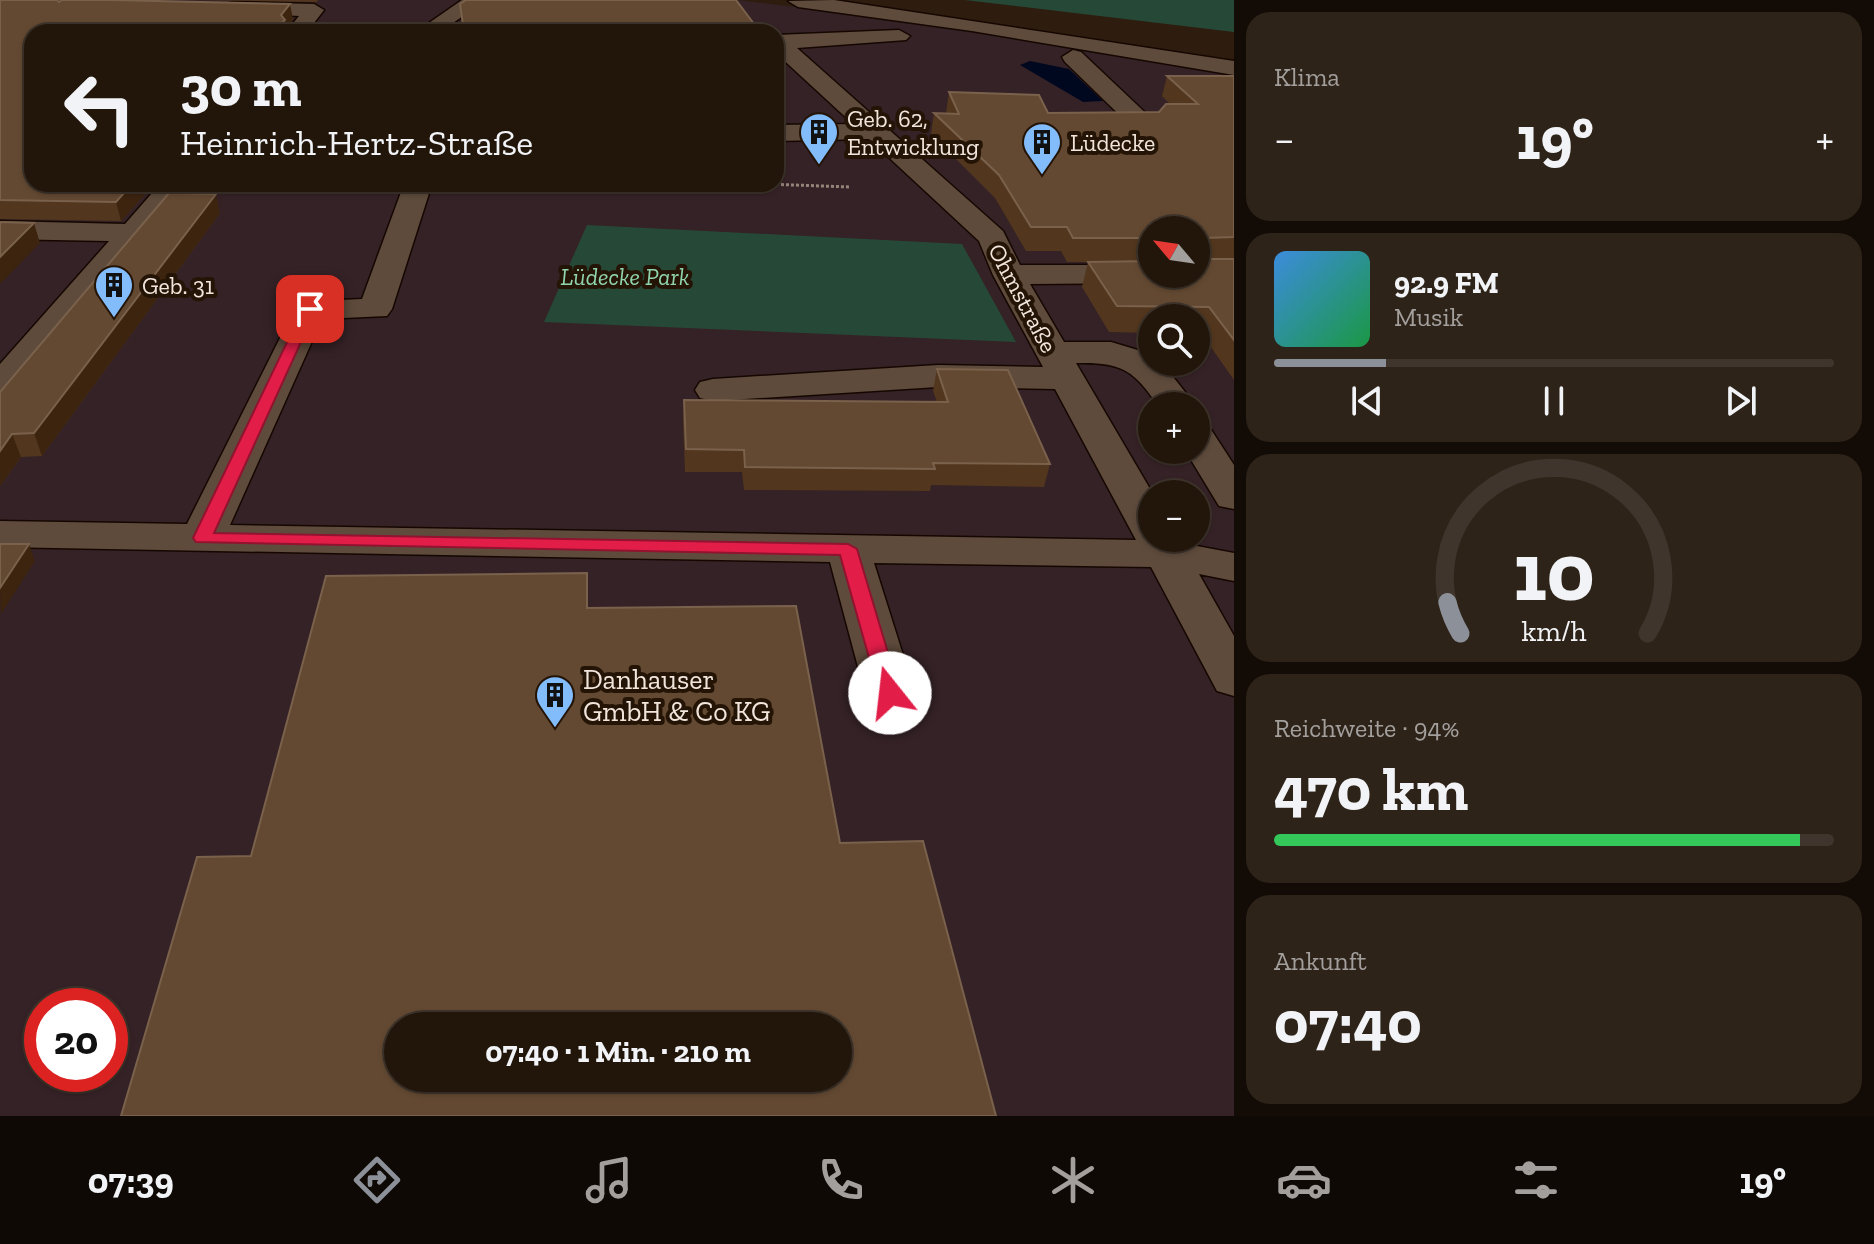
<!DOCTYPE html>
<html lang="de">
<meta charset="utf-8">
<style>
body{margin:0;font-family:"Zilla Slab",serif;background:#2e2319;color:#f1f3f6;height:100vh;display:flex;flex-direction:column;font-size:30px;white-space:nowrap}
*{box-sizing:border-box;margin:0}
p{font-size:26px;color:#a29f9d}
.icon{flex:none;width:44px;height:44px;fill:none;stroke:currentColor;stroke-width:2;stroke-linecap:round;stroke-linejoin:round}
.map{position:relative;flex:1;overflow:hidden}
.details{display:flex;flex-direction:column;gap:12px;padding:12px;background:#130c06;width:640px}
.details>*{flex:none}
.guide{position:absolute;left:24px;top:24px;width:760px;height:168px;border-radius:24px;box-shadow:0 2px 6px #0004,0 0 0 2px #3f352c;background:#22160b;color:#f1f3f6;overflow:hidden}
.needle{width:52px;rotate:299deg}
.buttons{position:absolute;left:1138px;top:216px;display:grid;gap:16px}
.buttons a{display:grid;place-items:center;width:72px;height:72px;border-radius:50%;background:#22160b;box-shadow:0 2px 6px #0004,0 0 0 2px #3f352c;font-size:40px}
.speed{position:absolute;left:24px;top:988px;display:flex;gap:16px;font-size:40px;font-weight:700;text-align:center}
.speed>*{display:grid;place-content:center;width:104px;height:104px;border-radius:50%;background:#22160b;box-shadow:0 2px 6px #0004,0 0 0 2px #3f352c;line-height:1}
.speed .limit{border:12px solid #d22;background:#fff;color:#111}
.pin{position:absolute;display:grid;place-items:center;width:68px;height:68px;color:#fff;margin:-34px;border-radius:16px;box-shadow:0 4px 12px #0006}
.me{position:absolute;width:88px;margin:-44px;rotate:344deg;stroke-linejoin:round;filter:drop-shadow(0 0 6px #0008)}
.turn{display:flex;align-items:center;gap:28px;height:168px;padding:0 24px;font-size:36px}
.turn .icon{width:104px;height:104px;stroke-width:2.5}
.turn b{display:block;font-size:56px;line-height:68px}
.big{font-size:60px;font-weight:700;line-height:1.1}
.details .card{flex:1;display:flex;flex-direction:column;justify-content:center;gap:12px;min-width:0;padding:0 28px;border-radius:24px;background:#2e2319}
.details .dial{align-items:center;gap:0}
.dial svg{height:208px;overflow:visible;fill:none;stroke:#3f352c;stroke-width:7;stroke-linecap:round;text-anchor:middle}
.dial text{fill:#f1f3f6;stroke:none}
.song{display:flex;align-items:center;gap:24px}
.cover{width:96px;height:96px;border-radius:12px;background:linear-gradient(135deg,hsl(210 70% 55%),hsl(140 70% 35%))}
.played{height:8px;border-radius:4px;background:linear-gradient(90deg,#8c9099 20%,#3f352c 20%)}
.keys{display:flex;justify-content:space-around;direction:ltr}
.heat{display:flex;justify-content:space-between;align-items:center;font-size:44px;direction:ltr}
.charge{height:12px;border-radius:6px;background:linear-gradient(90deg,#34c759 94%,#3f352c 0)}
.trip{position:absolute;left:384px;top:1012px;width:468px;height:80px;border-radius:40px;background:#22160b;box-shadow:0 2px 6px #0004,0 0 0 2px #3f352c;font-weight:700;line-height:80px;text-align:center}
.tabs{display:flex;height:128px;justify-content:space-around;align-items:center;background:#0e0904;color:#a29f9d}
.tabs .icon{width:56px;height:56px}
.tabs .on{color:#8c9099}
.tabs b{font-size:36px;color:#f1f3f6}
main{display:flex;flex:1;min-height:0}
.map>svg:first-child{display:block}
.industrial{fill:#352226;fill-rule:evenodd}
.green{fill:#264937}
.water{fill:#00081f}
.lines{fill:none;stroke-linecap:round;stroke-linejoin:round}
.minor-casing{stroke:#150700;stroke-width:3}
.path{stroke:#938479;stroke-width:3;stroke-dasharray:3 2;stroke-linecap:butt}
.minor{fill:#5e4b3c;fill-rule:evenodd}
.wall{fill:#52361d;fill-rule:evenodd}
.shaded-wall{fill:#3c240f}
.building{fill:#634932;stroke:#79614c;stroke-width:2;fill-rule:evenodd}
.route{fill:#e11d48;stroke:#92132f;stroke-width:2}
.labels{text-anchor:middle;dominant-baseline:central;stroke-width:8;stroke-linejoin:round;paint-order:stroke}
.far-poi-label{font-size:24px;fill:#f1e5dc;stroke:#241406;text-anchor:start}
.far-park-label{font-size:24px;font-style:italic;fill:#90d4ae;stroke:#241406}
.far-street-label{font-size:24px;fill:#f1e5dc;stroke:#241406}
.poi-label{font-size:28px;fill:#f1e5dc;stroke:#241406;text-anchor:start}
</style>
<main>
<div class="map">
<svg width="1234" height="1116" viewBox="0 0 1234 1116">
<rect width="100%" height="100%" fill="#2e1d0f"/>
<path class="industrial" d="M0,0H738L979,30L1234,72V1116H0ZM32,32H776V184H32ZM1152,230H1196V274H1152ZM1152,318H1196V362H1152ZM1152,406H1196V450H1152ZM1152,494H1196V538H1152ZM42,1006H110V1074H42ZM398,1026H838V1078H398Z"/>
<g class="green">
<polygon points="965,0 1234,0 1234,32"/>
<polygon points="587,225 962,244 1016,342 544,322"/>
</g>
<polygon class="water" points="1030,61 1069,69 1103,101 1083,102 1020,65"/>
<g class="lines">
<defs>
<g id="minor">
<polygon points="462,0 486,0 440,32 416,32"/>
<polygon points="834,0 1234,61 1234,75 972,31 798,7 788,1"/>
<polygon points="233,2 314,4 324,10 307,32 286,32 299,16 226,12 223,8 226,4"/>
<path d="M899,30L910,36L906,40L797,48L1003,231L1020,265H1152V274H1168L1163,281L1152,283L1030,284L1064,342H1111L1151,354L1152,362L1163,364L1196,406H1158C1134,369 1120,362 1076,363L1153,494L1152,538H1179L1181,543L1234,553V581L1199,574L1234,636V696L1217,691L1151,567L874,563L915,693L908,706L890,711L872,706L865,693L830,562L0,547V521L187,524L298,302L362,299L404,184H432L392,309L387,316L322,319L230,525L1136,540L1055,389L938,387L713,401L700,398L695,390L700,382L713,379L938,365L1043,367L993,275L979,241L869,139L776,141V125L853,124L776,53V35Z"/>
<polygon points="1073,50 1081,52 1153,120 1157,125 1153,130 1135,130 1065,62 1062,57"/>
<polygon points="160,184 189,184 13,394 0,397 0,364 109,241 0,239 0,221 125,224"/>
<polygon points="1196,424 1210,428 1234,465 1234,509 1219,506 1185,450 1196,450"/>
</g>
</defs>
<use href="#minor" class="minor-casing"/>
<polyline class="path" points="766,184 850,187"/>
<use href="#minor" class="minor"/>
</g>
<g class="wall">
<polygon points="0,0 59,2 293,19 154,184 121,221 0,219"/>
<polygon points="198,0 318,0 317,2"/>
<polygon points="460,4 760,32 463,32"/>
<path d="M1167,76H1234V380L1201,333H1196V318H1152V333L1109,332L1082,287L1088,262H1067L1061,251H1026L995,198L931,134L934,113H946L949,92L1048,113L1159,112L1170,104L1162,96ZM1152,230H1196V274H1152Z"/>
<polygon points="220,213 42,456 21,457 0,486 0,392"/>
<polygon points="937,369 1050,464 1044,487 931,485 930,491 744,490 742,472 685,472 683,421 684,400 937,402 933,391"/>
</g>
<g class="shaded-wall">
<polygon points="290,4 293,19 286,27 287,32 273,32 281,15"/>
<polygon points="779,56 778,75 776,75 776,57"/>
<polygon points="132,184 154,184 121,221 116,202"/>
<polygon points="442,184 453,184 443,194"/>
<polygon points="216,194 220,213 42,456 34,433"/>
<polygon points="34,223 40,243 0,284 0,257"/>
<polygon points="1201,246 1196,262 1196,247"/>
<polygon points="12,434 21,457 0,486 0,451"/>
<polygon points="29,544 35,561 1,614 0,588"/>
</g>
<g class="building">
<polygon points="0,0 57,0 59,2 62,0 112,0 290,4 281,15 285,20 273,32 32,32 32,184 132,184 116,202 0,200"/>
<polygon points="466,0 736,0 760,32 535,32 540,28 464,32 460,4"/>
<polygon points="1167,76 1234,76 1234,237 1204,238 1201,246 1196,247 1196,230 1152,230 1152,238 1073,238 1067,227 1031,227 999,175 934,113 959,114 949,92 1039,95 1048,113 1159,112 1166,104 1198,104"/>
<polygon points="169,193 216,194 34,433 12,434 0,451 0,392"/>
<polygon points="0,222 34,223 0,257"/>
<polygon points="1196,259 1234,259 1234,340 1209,307 1117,306 1088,262 1152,261 1152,274 1196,274"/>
<polygon points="937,369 1008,370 1050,464 933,463 935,469 745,467 744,450 686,449 684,400 948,402"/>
<polygon points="0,544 29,544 0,588"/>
<path d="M587,573V608L796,606L840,843L923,841L996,1116H121L197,857L251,856L326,576ZM398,1026H838V1078H398Z"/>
</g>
<polygon class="route" points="310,305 316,309 214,533 848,544 857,549 900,693 897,698 882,698 879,693 840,555 196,542 193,538 303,309"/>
<defs>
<symbol id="building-pin" viewBox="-11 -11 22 30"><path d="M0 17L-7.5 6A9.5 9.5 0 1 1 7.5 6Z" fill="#82bcfa" stroke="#241406"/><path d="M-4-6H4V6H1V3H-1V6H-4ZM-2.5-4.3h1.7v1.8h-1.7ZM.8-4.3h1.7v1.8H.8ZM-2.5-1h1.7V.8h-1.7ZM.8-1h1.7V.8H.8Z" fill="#111"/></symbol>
</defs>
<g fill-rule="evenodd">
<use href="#building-pin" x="797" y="110" width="44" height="60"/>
<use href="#building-pin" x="1020" y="120" width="44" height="60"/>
<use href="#building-pin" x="92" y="263" width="44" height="60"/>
<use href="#building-pin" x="533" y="673" width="44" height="60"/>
</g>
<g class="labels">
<g class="far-poi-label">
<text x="847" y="118">Geb. 62,<tspan x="847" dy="28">Entwicklung</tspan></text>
<text x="1070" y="142">Lüdecke</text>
<text x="142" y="285">Geb. 31</text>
</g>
<g class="far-park-label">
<text x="625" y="276">Lüdecke Park</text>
</g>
<g class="far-street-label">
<text transform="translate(1023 298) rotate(62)">Ohmstraße</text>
</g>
<g class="poi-label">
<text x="583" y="679">Danhauser<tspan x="583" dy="32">GmbH &amp; Co KG</tspan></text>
</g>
</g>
</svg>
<div class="buttons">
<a><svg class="needle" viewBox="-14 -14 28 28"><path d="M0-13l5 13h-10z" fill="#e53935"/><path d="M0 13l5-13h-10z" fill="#a29f9d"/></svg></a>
<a><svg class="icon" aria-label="search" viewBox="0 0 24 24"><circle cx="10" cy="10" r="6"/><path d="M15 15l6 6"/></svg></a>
<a>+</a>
<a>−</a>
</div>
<div class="speed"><div class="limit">20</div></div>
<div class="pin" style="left:310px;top:309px;background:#d93025"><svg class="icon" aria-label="arrive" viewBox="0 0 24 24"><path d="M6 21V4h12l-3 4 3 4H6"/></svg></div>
<svg class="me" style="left:890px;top:693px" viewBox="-20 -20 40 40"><circle r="19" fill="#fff"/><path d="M0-13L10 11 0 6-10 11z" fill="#e11d48"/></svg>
<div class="trip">07:40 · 1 Min. · 210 m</div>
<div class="guide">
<div class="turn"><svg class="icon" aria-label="left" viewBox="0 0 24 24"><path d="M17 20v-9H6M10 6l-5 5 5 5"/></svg><div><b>30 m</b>Heinrich-Hertz-Straße</div></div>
</div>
</div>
<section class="details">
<div class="card"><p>Klima</p>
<div class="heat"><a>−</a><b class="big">19°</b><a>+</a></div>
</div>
<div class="card">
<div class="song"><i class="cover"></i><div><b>92.9 FM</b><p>Musik</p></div></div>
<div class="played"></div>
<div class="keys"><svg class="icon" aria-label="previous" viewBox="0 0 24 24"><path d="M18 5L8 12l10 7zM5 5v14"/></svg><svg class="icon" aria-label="pause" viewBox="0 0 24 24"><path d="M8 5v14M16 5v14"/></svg><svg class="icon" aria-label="next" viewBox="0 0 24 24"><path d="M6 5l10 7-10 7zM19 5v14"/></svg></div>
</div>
<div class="card dial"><svg viewBox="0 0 100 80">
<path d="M14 69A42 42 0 1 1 86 69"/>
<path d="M14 69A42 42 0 0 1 9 57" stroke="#8c9099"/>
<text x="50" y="56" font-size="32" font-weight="700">10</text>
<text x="50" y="72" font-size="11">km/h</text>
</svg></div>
<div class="card"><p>Reichweite · 94%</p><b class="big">470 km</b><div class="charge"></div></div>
<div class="card"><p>Ankunft</p><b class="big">07:40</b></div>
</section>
</main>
<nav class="tabs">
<b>07:39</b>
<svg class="icon on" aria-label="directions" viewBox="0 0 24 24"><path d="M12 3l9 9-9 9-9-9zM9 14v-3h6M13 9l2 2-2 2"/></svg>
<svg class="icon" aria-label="music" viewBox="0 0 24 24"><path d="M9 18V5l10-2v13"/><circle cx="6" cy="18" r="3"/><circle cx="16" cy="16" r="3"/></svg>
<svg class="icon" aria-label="phone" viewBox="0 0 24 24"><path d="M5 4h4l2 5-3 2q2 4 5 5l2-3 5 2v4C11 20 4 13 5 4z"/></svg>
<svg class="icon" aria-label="climate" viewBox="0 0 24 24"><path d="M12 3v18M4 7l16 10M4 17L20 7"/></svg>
<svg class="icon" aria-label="car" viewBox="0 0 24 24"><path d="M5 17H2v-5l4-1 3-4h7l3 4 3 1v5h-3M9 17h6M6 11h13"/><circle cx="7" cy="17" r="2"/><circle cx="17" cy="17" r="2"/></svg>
<svg class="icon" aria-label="filters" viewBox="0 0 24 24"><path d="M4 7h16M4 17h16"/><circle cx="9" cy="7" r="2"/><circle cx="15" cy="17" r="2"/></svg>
<b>19°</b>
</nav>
